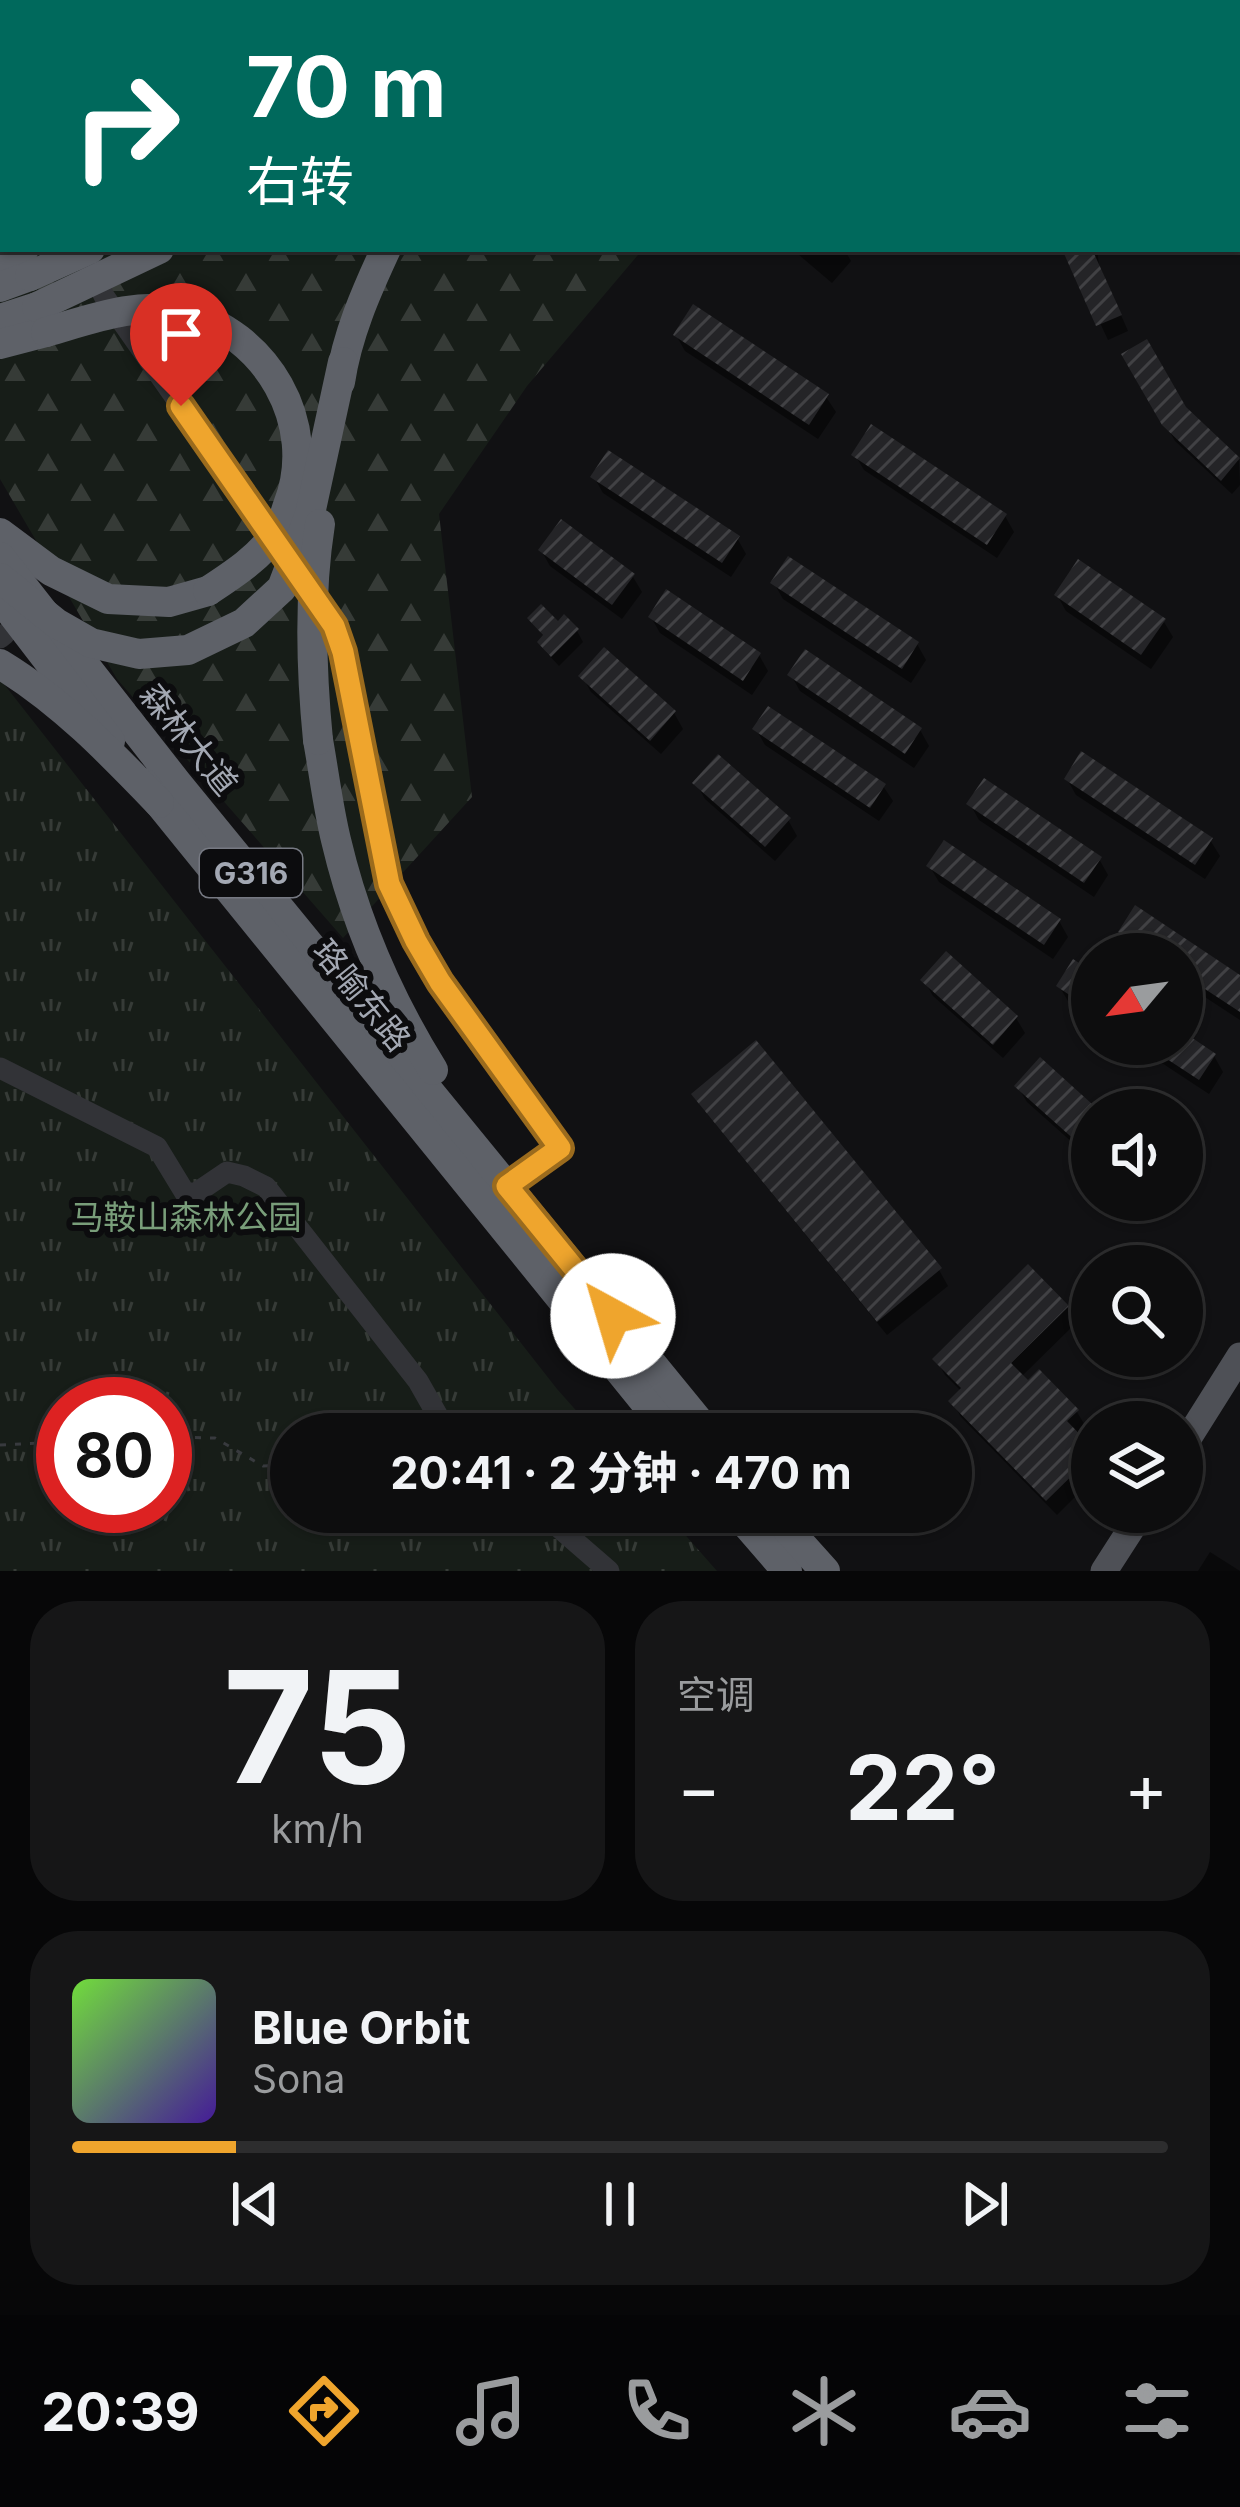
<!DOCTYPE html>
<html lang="zh">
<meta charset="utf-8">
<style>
body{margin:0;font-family:Inter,"Noto Sans SC",sans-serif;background:#161617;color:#f1f3f6;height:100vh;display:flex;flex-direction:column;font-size:45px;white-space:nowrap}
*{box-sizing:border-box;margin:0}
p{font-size:39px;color:#9a9c9e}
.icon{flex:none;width:66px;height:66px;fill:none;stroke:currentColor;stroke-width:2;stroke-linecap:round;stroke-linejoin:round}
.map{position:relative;height:1571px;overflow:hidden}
.sheet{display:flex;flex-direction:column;gap:30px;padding:30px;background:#070708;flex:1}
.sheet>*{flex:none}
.banner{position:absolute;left:0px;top:0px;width:1242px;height:252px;box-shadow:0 3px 9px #0004,0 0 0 3px #2d2d2e;background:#00695c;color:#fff;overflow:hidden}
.needle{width:78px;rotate:241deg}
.buttons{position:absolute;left:1071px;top:933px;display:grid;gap:24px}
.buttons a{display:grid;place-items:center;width:132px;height:132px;border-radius:50%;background:#0d0d0e;box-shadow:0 3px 9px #0004,0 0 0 3px #2d2d2e;font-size:60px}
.speed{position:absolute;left:36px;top:1377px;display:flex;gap:24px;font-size:60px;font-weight:700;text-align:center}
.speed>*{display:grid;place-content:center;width:156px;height:156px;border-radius:50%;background:#0d0d0e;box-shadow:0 3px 9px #0004,0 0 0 3px #2d2d2e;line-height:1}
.speed .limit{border:18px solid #d22;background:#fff;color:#111}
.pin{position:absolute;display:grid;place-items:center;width:102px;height:102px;color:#fff;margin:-123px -51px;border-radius:50% 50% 50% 0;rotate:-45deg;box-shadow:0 0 12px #0007}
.pin .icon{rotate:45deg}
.me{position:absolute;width:132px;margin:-66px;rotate:321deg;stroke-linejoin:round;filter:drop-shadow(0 0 9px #0008)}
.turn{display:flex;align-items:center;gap:42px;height:252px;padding:0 48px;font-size:54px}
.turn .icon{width:156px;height:156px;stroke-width:2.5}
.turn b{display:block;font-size:84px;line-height:102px}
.big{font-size:90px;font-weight:700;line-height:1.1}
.sheet .widget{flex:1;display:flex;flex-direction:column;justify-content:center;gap:18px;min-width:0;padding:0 42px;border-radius:48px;background:#161617}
.sheet .dial{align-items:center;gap:0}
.dial b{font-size:156px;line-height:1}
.song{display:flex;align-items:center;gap:36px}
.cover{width:144px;height:144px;border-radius:18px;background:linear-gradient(135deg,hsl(100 70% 55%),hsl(260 70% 35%))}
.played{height:12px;border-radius:6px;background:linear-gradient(90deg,#efa52d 15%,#2d2d2e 15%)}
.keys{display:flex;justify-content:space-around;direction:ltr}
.heat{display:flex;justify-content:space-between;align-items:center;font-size:66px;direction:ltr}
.sheet .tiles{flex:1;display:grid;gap:30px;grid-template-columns:1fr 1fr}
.widget:last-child{grid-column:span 2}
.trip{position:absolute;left:270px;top:1413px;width:702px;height:120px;border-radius:60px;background:#0d0d0e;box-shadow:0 3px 9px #0004,0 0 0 3px #2d2d2e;font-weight:700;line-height:120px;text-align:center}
.menu{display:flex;height:192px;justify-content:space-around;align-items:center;background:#050506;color:#9a9c9e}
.menu .icon{width:84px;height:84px}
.menu .on{color:#efa52d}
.menu b{font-size:54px;color:#f1f3f6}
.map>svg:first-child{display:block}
.forest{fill:url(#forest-firs)}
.park{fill:url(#park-tufts);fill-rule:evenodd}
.shadow{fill:#0007}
.building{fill:url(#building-hatch)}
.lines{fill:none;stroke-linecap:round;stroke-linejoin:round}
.path{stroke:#383a3e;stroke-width:3;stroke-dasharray:6 9;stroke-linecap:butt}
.minor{stroke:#323337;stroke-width:21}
.major{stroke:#4e5056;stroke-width:27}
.highway{stroke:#5e6168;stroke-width:30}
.highway-bridge{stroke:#5e6168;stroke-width:30}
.route-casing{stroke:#9b6b1d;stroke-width:30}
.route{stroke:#efa52d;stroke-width:21}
.labels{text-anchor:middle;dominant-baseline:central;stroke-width:12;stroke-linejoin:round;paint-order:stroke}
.shield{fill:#0c0c0e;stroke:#767982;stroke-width:3}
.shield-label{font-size:30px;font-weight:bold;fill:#a3a8b3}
.street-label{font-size:33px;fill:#a3a8b3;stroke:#0c0c0e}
.park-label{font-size:33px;fill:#799e7a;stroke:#0c0c0e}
</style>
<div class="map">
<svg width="1240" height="1571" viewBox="0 0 1240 1571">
<defs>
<pattern id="forest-firs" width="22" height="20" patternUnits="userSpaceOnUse" patternTransform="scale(3)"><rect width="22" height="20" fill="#171d18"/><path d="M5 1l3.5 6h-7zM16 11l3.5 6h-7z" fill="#363b37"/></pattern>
<pattern id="park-tufts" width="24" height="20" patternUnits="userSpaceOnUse" patternTransform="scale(3)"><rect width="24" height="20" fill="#171d18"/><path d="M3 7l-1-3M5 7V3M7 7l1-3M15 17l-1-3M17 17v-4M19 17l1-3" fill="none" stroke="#363b37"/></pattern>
<pattern id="building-hatch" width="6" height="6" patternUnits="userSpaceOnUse" patternTransform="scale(3)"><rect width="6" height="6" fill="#242427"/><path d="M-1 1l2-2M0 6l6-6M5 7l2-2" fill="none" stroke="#414144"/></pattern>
</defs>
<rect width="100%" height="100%" fill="#111113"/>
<polygon class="forest" points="0,0 853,0 851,3 3,3 3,249 643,249 527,386 439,514 472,797 343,938 117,679 0,479"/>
<path class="park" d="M0,679L557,1389L597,1434H291V1512H665L717,1571H0ZM63,1404H165V1506H63Z"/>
<g class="shadow">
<polygon points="1114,0 1147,0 1149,3 1116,3"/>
<polygon points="792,249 844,249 851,261 832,283"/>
<polygon points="1066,249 1097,249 1099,265 1128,331 1108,340"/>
<polygon points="676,335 826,397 836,412 818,439 685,351"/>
<polygon points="1125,355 1239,461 1240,485 1232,494 1175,441"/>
<polygon points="855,455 1005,516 1014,532 997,558 864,470"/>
<polygon points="594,477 737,538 746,554 731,577 603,493"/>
<polygon points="541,550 633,577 642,592 622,619 550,566"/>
<polygon points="774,583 917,644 926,660 911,683 783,599"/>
<polygon points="1057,595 1164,622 1173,637 1151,669 1066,611"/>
<polygon points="651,617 759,655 768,671 752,695 660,633"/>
<polygon points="530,619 577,631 583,642 559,666 547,653 540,642 545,638"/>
<polygon points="791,675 920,730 929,746 914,768 800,691"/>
<polygon points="582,676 674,713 683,729 661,754 591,692"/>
<polygon points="756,729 883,786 893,801 879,821 765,745"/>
<polygon points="1067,779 1210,840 1220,856 1205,879 1076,795"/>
<polygon points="696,783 788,820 797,836 775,861 705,799"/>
<polygon points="970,804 1099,859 1108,875 1094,897 979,820"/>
<polygon points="930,867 1059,921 1068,937 1053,959 939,882"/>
<polygon points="1136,910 1240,978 1240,1020 1182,982 1182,954 1140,954 1130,948 1121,932"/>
<polygon points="1092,976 1092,1017 1068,1001 1059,986"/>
<polygon points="924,980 1016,1018 1025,1033 1003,1058 933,996"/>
<polygon points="1182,1035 1214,1056 1223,1072 1209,1094 1133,1044 1182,1044"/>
<polygon points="1040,1062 1095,1110 1092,1110 1092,1160 1027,1102 1018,1087"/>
<polygon points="695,1094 939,1270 948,1286 887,1335 704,1110"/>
<polygon points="1067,1307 1076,1323 1021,1377 1077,1412 1086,1427 1077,1436 1092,1451 1092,1480 1057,1515 961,1417 952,1401 961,1391 945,1375 936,1359"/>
<polygon points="1210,1552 1240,1571 1198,1571"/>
</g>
<g class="building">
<polygon points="1062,249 1092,249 1122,315 1096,326"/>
<polygon points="693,304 829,394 809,425 673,335"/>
<polygon points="1147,339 1186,407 1240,458 1221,481 1162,425 1121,354"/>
<polygon points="871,424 1007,514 987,545 851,455"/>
<polygon points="608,450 740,536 722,563 590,477"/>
<polygon points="561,519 635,574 612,605 538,550"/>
<polygon points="788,556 919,642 902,669 770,583"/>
<polygon points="1078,559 1166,619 1141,655 1054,595"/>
<polygon points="666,589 761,653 743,681 648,617"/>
<polygon points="541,604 558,621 564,614 579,629 551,657 537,642 543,635 527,618"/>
<polygon points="604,647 676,711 650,741 578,676"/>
<polygon points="805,649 922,728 905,754 787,675"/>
<polygon points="768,706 886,784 870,808 752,729"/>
<polygon points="1081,751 1213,838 1195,865 1064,779"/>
<polygon points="718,754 791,818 765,847 692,783"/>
<polygon points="984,778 1102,857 1084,883 966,804"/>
<polygon points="944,840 1061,919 1044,945 926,866"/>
<polygon points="1135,905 1240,975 1240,1012 1182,974 1182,954 1151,954 1118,932"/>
<polygon points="946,951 1018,1016 993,1045 920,980"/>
<polygon points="1073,959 1092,972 1092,1010 1056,986"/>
<polygon points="1182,1031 1216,1054 1199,1080 1144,1044 1182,1044"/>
<polygon points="756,1040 942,1268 877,1322 691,1094"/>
<polygon points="1040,1057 1092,1104 1092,1145 1087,1151 1014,1086"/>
<polygon points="1028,1264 1069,1306 1011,1363 1028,1380 1039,1369 1079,1410 1067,1421 1092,1447 1092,1456 1046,1501 948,1401 961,1388 932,1359"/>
</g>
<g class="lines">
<g class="path">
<polyline points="404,1434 417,1420"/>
<polyline points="165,1437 215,1438 263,1466 291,1465"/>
<polyline points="0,1445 63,1442"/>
</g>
<g class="minor">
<polyline points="0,77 3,83"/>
<polyline points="90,267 104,296 278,544"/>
<polyline points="313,595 335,626 343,652 389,884 416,941 440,982 560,1148 507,1186"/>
<polyline points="0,638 5,634"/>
<polyline points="0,1068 157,1147 185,1193 196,1193 227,1172 244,1176 266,1187 418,1381 443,1425 452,1434"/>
<polyline points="541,1512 609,1571"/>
</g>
<g class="major">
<polyline points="1182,1448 1240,1356"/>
<polyline points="1104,1571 1142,1512"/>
</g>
<g class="highway">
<polyline points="34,0 37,3"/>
<polyline points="144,0 153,3"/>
<polyline points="397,3 409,0"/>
<polyline points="494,3 499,0"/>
<polyline points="557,3 561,0"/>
<polyline points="614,3 618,0"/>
<polyline points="0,264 24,249"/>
<polyline points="0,287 30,276"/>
<polyline points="0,319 37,307"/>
<polyline points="0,344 46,332"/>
<polyline points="0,533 51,571 108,599 169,602 208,591"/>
<polyline points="0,557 177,783 709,1434"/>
<polyline points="0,598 110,741"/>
<path d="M318,740C324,773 328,807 336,840C355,921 389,999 433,1070"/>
<polyline points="143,783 671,1434"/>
<polyline points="736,1512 787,1571"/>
<polyline points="772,1512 825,1571"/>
</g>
<g class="highway-bridge">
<polyline points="30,276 90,249"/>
<polyline points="37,307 159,249"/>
<path d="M46,332C89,320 137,301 182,312C266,332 320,424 288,505C285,513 283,524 278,531C260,557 234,574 208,591"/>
<path d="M340,382C347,335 366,292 386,249"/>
<polyline points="0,578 56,623 91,643 139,654 188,650 244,623 282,588 310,514 343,362"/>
<path d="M0,664C61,701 110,752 159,803"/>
<path d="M318,740C311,669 309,594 320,524"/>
</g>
</g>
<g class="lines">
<defs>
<polyline id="route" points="181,406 334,626 343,652 389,884 416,941 440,982 560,1148 507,1186 613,1316"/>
</defs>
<use href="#route" class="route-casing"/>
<use href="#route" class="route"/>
</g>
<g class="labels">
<rect class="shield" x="200" y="849" width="102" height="48" rx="9"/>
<g class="shield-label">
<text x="251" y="873">G316</text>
</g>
<g class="street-label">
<text transform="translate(189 739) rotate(51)">森林大道</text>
<text transform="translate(362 995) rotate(51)">珞喻东路</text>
</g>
<g class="park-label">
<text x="186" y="1217">马鞍山森林公园</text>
</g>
</g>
</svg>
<div class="buttons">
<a><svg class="needle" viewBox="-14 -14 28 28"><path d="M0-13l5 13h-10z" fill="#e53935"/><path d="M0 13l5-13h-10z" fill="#9a9c9e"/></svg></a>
<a><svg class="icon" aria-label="sound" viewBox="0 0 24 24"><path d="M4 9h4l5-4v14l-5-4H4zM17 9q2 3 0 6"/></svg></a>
<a><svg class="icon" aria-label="search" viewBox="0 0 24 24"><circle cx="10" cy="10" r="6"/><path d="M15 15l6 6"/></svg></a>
<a><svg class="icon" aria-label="layers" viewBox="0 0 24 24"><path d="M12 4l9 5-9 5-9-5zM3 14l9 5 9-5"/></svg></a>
</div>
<div class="speed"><div class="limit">80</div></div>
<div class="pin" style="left:181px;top:406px;background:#d93025"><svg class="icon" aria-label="arrive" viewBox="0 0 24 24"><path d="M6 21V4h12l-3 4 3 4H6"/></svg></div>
<svg class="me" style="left:613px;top:1316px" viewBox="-20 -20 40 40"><circle r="19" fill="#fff"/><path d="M0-13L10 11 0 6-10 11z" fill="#efa52d"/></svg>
<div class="trip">20:41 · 2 分钟 · 470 m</div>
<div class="banner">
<div class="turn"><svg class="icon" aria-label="right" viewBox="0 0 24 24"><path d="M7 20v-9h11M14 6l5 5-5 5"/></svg><div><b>70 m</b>右转</div></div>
</div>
</div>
<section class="sheet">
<div class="tiles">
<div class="widget dial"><b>75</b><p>km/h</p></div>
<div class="widget"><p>空调</p>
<div class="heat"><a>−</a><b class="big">22°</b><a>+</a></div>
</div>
<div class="widget">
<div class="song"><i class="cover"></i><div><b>Blue Orbit</b><p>Sona</p></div></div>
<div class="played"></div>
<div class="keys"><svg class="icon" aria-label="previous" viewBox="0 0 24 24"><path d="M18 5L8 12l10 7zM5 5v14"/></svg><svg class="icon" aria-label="pause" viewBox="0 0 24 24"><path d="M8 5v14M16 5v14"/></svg><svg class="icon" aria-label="next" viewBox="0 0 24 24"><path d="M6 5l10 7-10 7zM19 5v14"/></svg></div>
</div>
</div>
</section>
<nav class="menu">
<b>20:39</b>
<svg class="icon on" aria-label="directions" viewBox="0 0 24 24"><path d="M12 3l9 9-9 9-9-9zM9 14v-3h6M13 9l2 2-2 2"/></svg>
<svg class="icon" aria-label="music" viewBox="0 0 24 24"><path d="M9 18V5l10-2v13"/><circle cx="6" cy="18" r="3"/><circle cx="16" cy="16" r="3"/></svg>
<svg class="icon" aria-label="phone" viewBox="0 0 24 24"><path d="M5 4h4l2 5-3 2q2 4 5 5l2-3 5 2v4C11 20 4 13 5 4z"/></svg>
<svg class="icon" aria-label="climate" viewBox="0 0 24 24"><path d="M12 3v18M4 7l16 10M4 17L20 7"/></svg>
<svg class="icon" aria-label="car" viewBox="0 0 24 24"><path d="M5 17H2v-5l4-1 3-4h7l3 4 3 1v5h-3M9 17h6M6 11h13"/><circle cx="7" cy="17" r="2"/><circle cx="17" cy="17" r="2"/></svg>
<svg class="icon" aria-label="filters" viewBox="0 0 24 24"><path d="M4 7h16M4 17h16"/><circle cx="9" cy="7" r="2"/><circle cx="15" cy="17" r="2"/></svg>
</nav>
